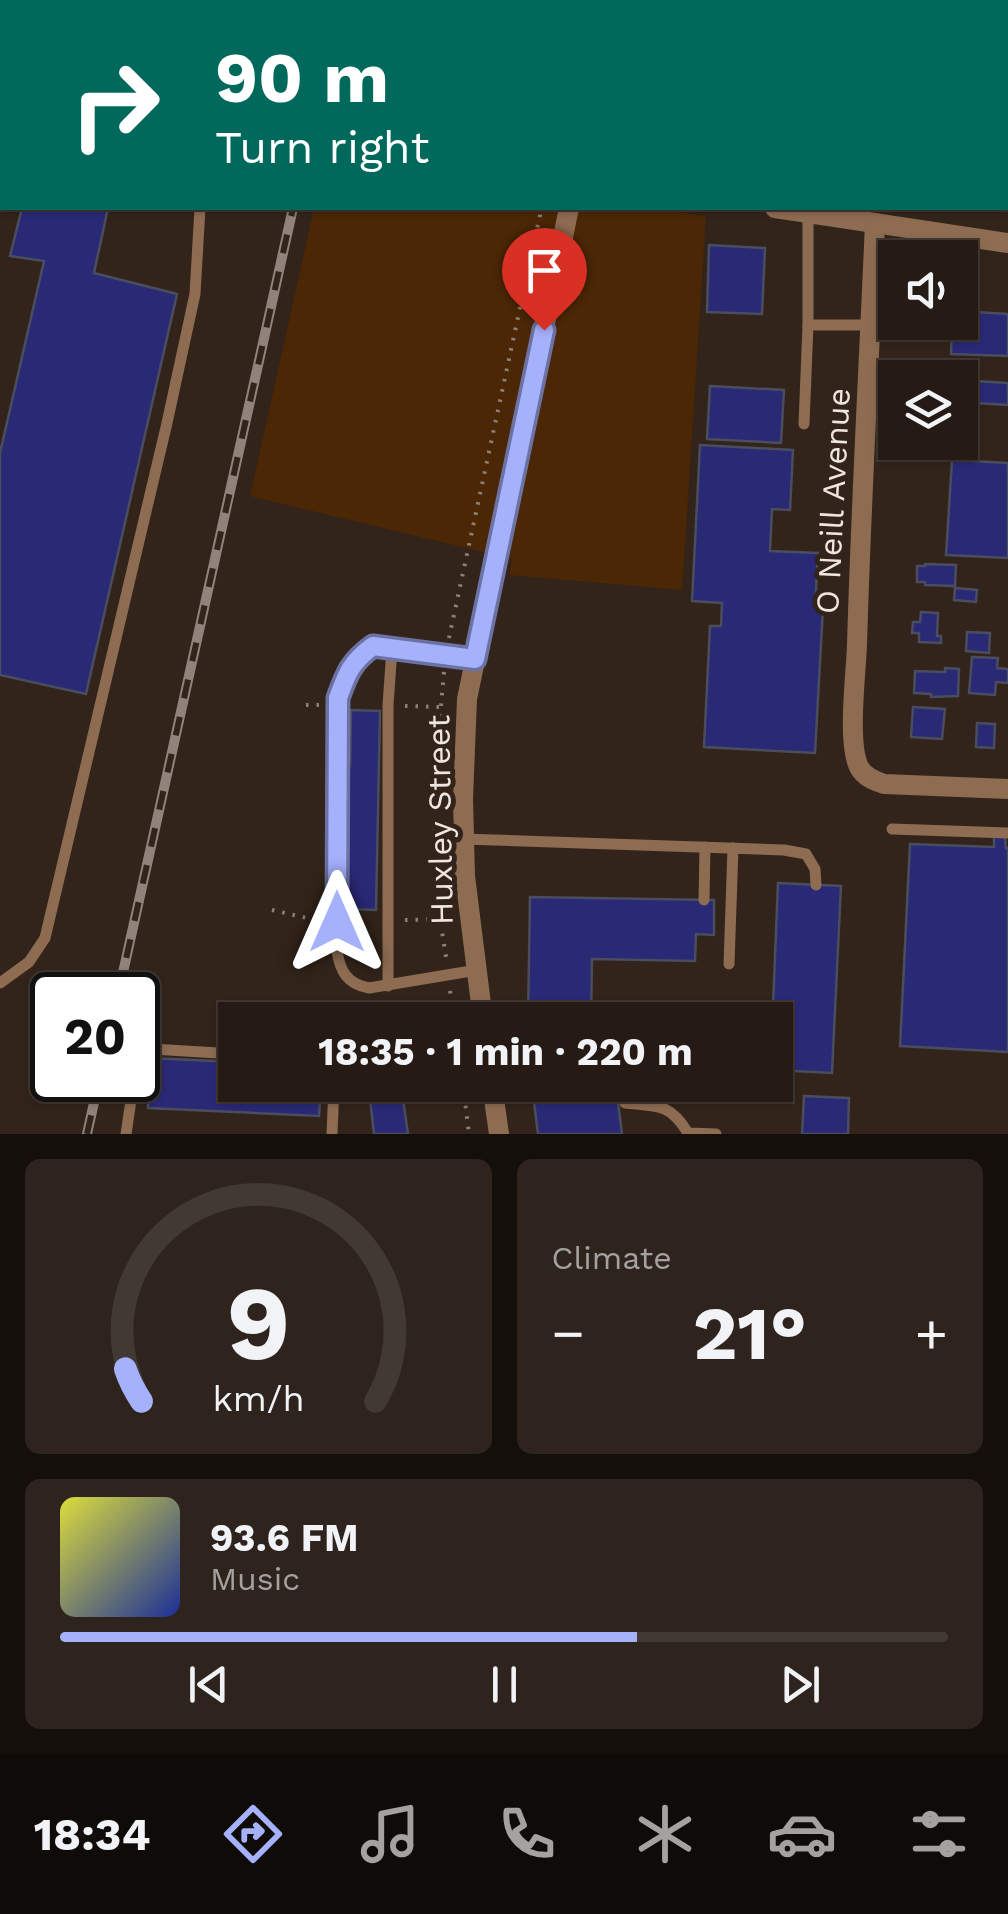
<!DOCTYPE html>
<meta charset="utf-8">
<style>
body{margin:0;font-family:"Work Sans",sans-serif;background:#2e241d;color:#f1f3f6;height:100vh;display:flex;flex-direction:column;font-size:38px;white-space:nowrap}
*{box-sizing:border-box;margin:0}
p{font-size:32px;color:#a4a1a0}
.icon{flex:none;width:55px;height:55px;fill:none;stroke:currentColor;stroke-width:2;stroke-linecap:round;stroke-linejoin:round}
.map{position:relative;height:1134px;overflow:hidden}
.side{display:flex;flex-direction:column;gap:25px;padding:25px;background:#150f0b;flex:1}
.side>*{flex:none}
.top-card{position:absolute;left:0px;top:0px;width:1010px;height:210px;box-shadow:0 2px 8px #0004,0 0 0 2px #423934;background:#00695c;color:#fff;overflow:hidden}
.buttons{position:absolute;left:878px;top:240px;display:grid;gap:20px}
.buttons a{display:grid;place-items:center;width:100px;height:100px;border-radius:0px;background:#261b14;box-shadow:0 2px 8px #0004,0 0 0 2px #423934;font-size:50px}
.speed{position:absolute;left:30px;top:972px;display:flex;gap:20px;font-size:50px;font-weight:700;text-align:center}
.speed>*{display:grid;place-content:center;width:130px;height:130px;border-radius:50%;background:#261b14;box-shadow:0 2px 8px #0004,0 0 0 2px #423934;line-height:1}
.speed .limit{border:5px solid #111;border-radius:15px;background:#fff;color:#111}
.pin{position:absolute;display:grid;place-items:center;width:85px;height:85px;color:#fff;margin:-102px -42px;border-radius:50% 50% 50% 0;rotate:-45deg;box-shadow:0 0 10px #0007}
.pin .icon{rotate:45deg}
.me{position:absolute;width:110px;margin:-55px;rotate:0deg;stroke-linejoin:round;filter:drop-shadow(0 0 8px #0008)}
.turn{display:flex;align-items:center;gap:35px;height:210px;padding:0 50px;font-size:45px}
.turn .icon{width:130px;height:130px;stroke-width:2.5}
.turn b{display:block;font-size:70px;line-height:85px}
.big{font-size:75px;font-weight:700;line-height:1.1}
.side .card{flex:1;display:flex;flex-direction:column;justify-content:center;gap:15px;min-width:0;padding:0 35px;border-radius:15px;background:#2e241d}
.side .dial{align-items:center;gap:0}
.dial svg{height:260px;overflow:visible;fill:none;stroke:#423934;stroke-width:7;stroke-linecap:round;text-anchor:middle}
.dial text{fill:#f1f3f6;stroke:none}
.song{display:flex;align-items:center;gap:30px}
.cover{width:120px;height:120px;border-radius:15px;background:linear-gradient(135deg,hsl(60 70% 55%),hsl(230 70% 35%))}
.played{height:10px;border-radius:5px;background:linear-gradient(90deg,#a6b1fc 65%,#423934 65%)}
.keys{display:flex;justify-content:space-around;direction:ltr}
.heat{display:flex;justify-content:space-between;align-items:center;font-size:55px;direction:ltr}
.side .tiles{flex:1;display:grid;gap:25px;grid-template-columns:1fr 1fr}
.card:last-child{grid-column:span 2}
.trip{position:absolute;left:218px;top:1002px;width:575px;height:100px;border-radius:0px;background:#261b14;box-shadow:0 2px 8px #0004,0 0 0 2px #423934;font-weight:700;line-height:100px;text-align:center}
.tab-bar{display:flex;height:160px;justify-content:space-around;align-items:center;background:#0f0b08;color:#a4a1a0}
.tab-bar .icon{width:70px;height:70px}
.tab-bar .selected{color:#a6b1fc}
.tab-bar b{font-size:45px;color:#f1f3f6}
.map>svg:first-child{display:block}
.green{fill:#4b2705}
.building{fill:#2a2976;stroke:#4a4d5d;stroke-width:2.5}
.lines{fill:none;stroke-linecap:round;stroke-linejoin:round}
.path{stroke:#8c8078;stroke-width:4;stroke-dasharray:2.5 8;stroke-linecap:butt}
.lane{stroke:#8e6c52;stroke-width:11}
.street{stroke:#8e6c52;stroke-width:20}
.rail-casing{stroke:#8f837b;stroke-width:10}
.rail{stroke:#32241a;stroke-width:6;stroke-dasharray:19;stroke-linecap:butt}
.route-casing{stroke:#6c73a4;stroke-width:25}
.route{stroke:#a6b1fc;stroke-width:18}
.labels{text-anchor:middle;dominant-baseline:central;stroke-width:10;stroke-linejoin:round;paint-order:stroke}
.street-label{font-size:32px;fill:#f0e6e0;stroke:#32241a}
</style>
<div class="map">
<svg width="1008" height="1134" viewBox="0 0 1008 1134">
<rect width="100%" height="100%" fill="#32241a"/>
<polygon class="green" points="314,208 649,208 706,216 682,590 509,575 512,559 250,496"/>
<g class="building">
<polygon points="0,0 156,0 155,2 2,2 2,156 0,155"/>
<polygon points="22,208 108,208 94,273 177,294 86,694 0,675 0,453 44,261 10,256"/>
<polygon points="709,245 765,248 762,314 707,312"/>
<polygon points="960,311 1008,314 1008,356 951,354 952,322 960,322"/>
<polygon points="960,380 1008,383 1008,405 960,402"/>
<polygon points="710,386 784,390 781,443 707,439"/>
<polygon points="700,445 793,450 790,510 772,509 770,551 818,553 815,608 823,608 815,753 704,747 710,626 721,626 722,603 692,601"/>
<polygon points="952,460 1008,463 1008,558 946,555"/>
<polygon points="925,564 956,565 955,586 925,585 925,582 917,582 917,566 925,566"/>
<polygon points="955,588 977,590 976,602 954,600"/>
<polygon points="921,612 938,613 937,636 941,636 941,643 919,642 919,633 912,633 913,622 920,622"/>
<polygon points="967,632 990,633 989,653 966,651"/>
<polygon points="972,657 998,658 997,668 1008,669 1008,683 996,682 995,695 969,693"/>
<polygon points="945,668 959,669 958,696 931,697 931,694 914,693 915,671 945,672"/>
<polygon points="913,707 945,709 942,739 911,737"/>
<polygon points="351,710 380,711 376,910 347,909 349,805 344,805 345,766 350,766"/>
<polygon points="977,723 995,724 994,748 976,747"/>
<polygon points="994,836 1005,837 1006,848 1008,848 1008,1052 900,1046 910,844 994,847"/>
<polygon points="778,883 841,886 832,1073 775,1070 775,1020 740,1020 741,1004 773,1006"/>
<polygon points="530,897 714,900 714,935 696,934 695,961 592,959 591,1020 528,1020"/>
<polygon points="150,1058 235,1062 235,1085 321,1085 319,1116 148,1108"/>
<polygon points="401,1085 408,1134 374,1134 369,1090"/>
<polygon points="616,1086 622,1134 538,1134 533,1094"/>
<polygon points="804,1096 849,1098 848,1134 802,1134"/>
</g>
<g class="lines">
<g class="path">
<polyline points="846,2 848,0"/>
<polyline points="449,638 540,215 539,208"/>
<polyline points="444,672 433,795 440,919 446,957"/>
<polyline points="306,705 320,705"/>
<polyline points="405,706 440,707"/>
<polyline points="272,910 320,921"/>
<polyline points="405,920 440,919"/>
<polyline points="450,991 454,1020"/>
<polyline points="463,1085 469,1134"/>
</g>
<g class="lane">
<polyline points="257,2 258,0"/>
<polyline points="400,2 400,0"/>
<polyline points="696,2 697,0"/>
<polyline points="808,325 808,213"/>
<polyline points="804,424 808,325 871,325"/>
<path d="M475,659L373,647C351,661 341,678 338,705L337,951C340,971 347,984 369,988L477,970"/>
<polyline points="892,829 1008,833"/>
<polyline points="464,839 784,850 806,854 815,869 816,885"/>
<polyline points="704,900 705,847"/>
<polyline points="729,964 733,848"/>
<polyline points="0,983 29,962 45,938 167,423 195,294 200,208"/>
<polyline points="388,986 388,705 392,649"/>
<polyline points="138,1062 152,1049 235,1054"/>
<path d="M625,1103C657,1106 670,1103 688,1133L716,1134"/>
<polyline points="126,1134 134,1080"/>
<polyline points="332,1134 334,1085"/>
</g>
<g class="street">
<polyline points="781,2 782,0"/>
<polyline points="775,208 1008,243"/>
<path d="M875,223C869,363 861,504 857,645C856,674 847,743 859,767C864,777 875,781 884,784L1008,789"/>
<polyline points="483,1020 465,876 463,799 467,699 569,208"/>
<polyline points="492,1085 499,1134"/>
</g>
<defs>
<g id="rail">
<polyline points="339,2 339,0"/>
<polyline points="118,995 293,208"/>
<polyline points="87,1134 99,1080"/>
</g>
</defs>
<use href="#rail" class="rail-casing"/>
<use href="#rail" class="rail"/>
</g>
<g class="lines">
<defs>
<path id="route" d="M337,922L338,698C347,673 351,662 373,646L475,659L544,330"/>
</defs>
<use href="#route" class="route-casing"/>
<use href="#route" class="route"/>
</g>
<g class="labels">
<g class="street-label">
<text transform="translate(833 501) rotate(-87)">O Neill Avenue</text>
<text transform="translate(440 820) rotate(-91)">Huxley Street</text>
</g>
</g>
</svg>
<div class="buttons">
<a><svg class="icon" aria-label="sound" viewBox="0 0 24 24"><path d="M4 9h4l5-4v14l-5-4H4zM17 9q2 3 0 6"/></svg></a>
<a><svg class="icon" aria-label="layers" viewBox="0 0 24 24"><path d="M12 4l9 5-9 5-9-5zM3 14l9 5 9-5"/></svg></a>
</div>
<div class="speed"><div class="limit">20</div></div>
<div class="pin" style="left:544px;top:330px;background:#d93025"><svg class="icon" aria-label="arrive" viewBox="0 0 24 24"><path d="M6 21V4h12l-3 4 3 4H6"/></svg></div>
<svg class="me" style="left:337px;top:922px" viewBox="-20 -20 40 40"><path d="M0-17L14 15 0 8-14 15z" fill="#a6b1fc" stroke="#fff" stroke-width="4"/></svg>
<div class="trip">18:35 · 1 min · 220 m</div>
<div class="top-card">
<div class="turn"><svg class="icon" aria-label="right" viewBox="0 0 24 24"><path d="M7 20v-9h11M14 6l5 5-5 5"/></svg><div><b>90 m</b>Turn right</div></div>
</div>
</div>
<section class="side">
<div class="tiles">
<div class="card dial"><svg viewBox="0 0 100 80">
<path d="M14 69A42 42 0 1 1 86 69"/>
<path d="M14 69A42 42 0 0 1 9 59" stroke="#a6b1fc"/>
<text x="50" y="56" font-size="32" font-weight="700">9</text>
<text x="50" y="72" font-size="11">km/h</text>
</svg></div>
<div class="card"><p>Climate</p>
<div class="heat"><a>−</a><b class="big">21°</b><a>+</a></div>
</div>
<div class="card">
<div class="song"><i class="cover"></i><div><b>93.6 FM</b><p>Music</p></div></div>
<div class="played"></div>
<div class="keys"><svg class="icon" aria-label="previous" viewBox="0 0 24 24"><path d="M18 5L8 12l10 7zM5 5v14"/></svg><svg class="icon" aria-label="pause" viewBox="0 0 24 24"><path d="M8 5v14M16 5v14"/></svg><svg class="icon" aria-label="next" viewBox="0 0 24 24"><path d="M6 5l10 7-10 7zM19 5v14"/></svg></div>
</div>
</div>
</section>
<nav class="tab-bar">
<b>18:34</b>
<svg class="icon selected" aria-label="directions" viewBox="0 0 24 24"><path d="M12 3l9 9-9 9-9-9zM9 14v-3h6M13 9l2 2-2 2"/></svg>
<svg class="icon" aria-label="music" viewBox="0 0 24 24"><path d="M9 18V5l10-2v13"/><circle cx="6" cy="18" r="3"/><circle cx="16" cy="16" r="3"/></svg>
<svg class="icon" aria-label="phone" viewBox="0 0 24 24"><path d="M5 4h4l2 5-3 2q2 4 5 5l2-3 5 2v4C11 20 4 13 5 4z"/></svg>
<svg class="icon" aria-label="climate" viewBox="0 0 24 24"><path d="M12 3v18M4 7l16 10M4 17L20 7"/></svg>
<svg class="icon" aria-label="car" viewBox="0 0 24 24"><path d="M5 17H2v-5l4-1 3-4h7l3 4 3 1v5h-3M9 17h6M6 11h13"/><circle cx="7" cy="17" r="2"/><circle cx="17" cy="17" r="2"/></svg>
<svg class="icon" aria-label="filters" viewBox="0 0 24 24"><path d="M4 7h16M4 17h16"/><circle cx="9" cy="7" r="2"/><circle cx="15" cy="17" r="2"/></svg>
</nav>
